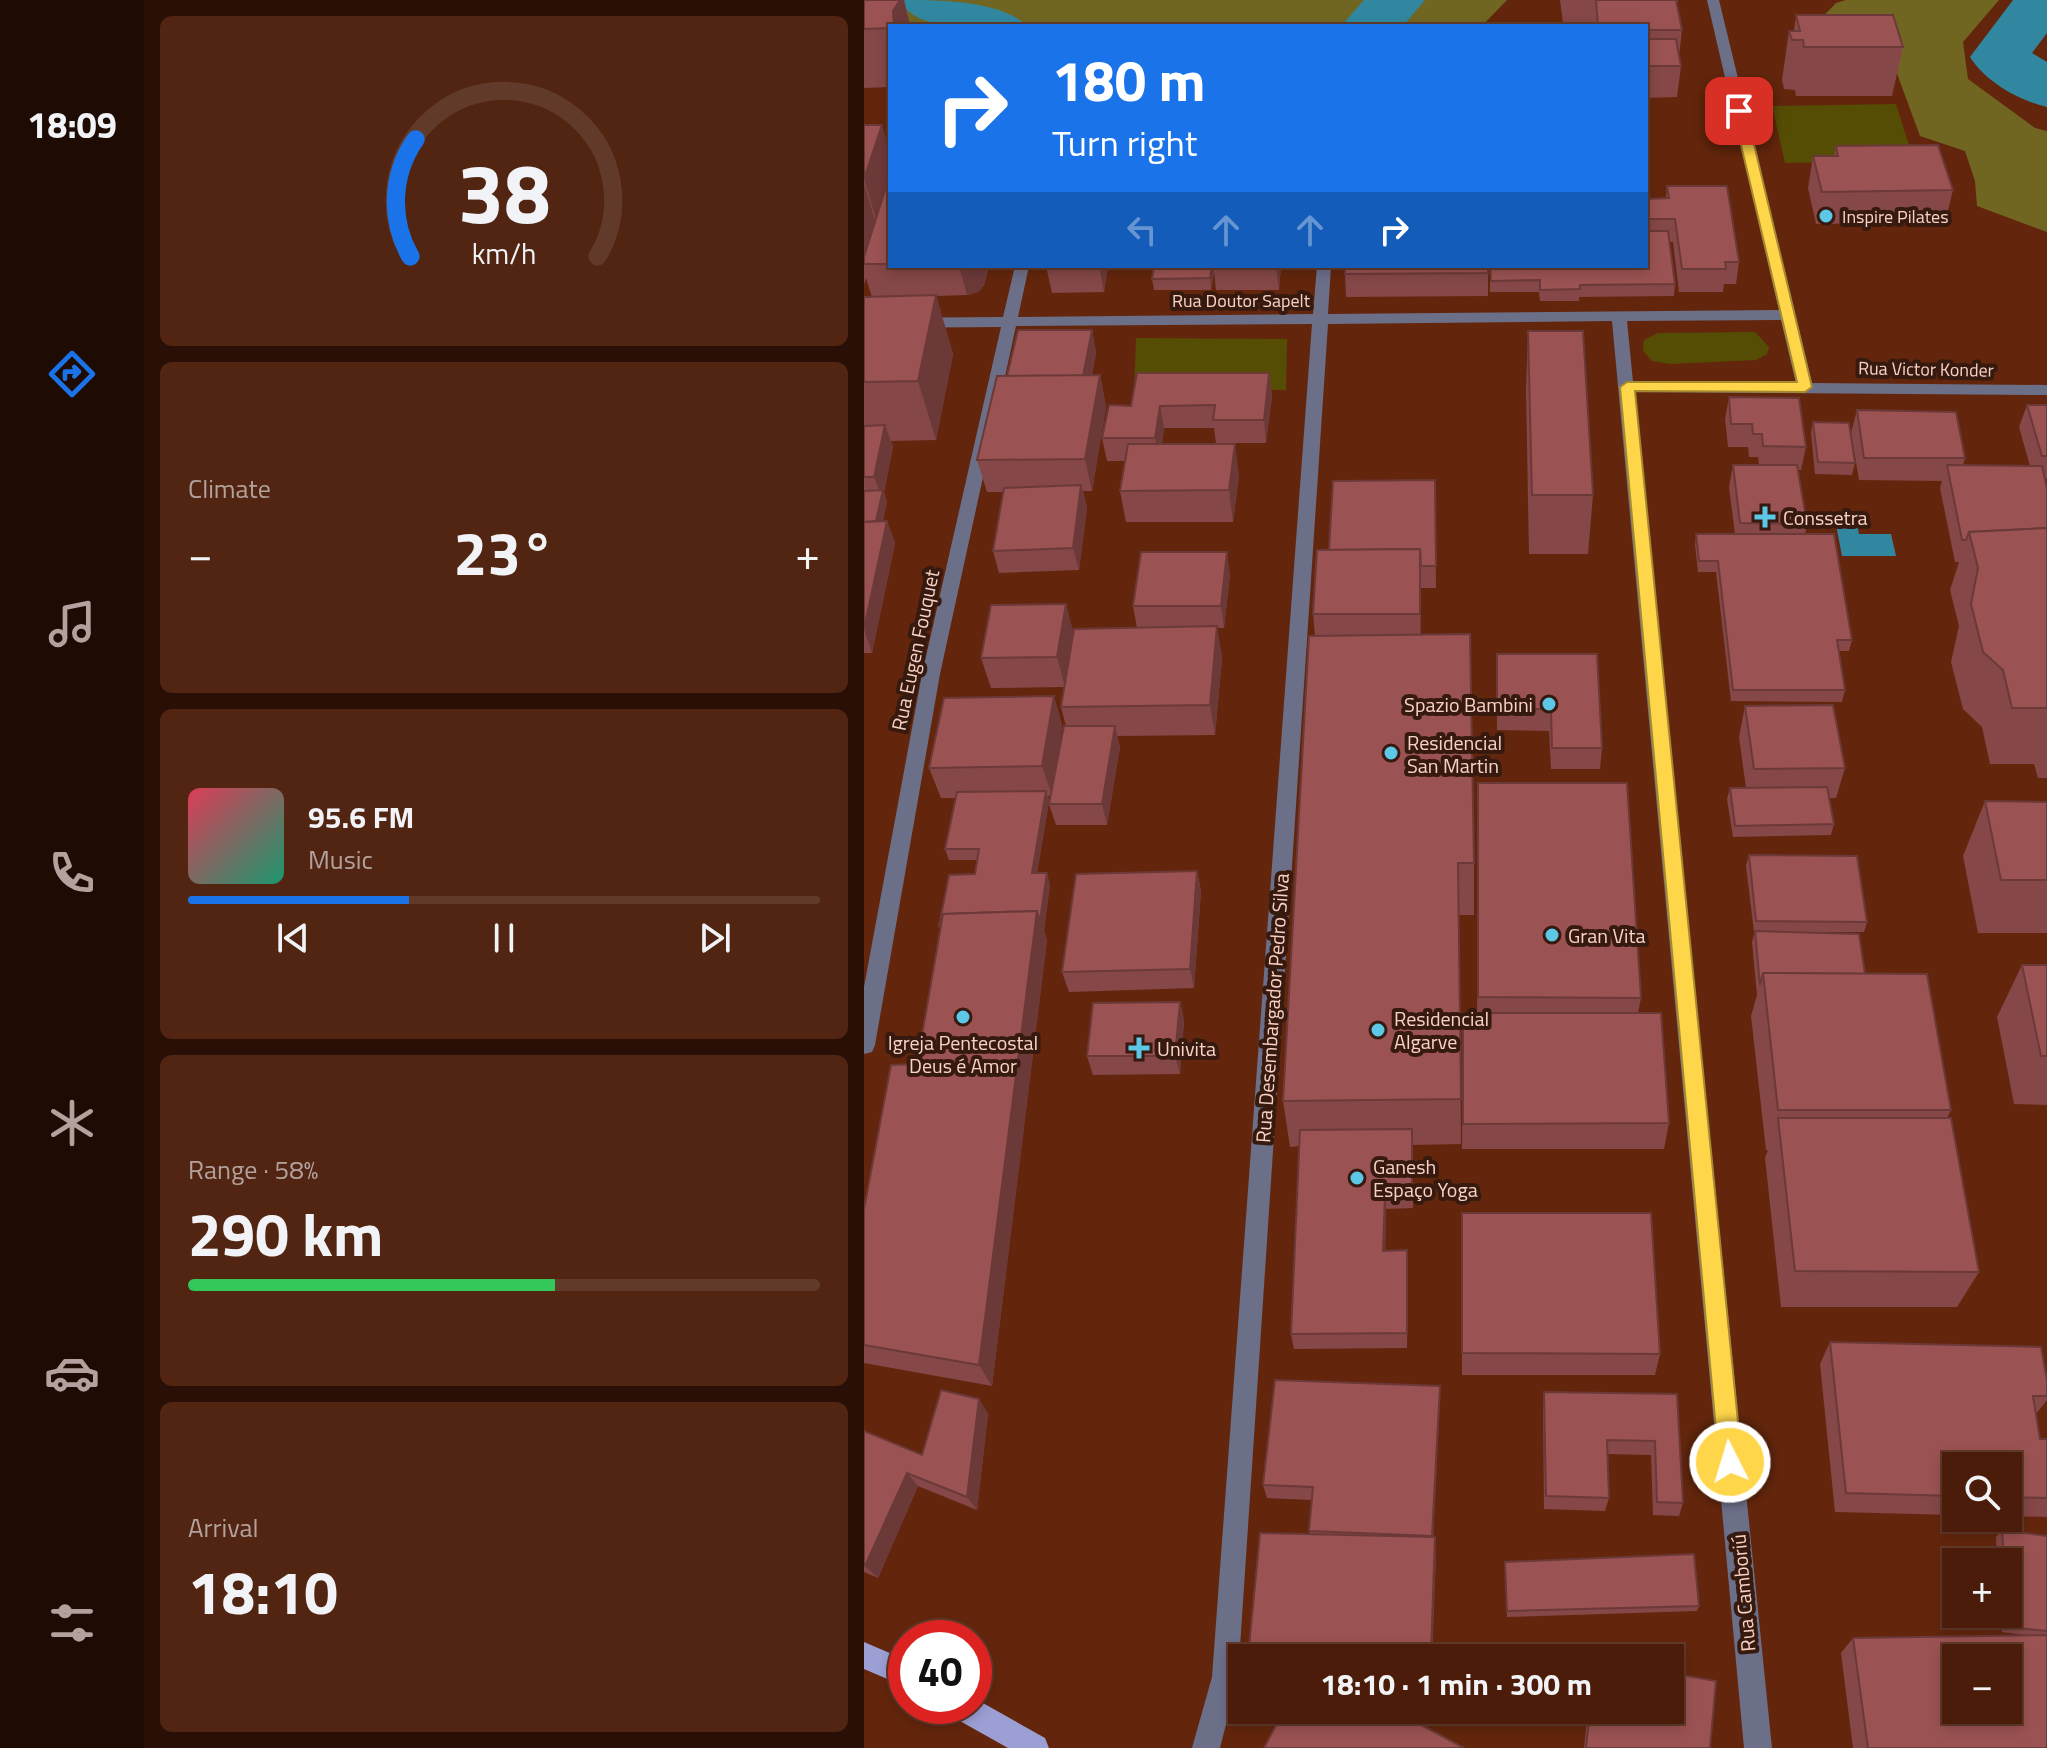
<!DOCTYPE html>
<meta charset="utf-8">
<style>
body{margin:0;font-family:"Titillium Web",sans-serif;background:#512512;color:#f1f3f6;height:100vh;display:flex;flex-direction:column;font-size:30px;white-space:nowrap}
*{box-sizing:border-box;margin:0}
p{font-size:26px;color:#b2a19c}
.icon{flex:none;width:44px;height:44px;fill:none;stroke:currentColor;stroke-width:2;stroke-linecap:round;stroke-linejoin:round}
.map{position:relative;flex:1;overflow:hidden}
.sheet{display:flex;flex-direction:column;gap:16px;padding:16px;background:#290f05;width:720px}
.sheet>*{flex:none}
.guide{position:absolute;left:24px;top:24px;width:760px;height:244px;border-radius:0px;box-shadow:0 4px 12px #0003,0 0 0 2px #613a2a;background:#1a73e8;color:#fff;overflow:hidden}
.buttons{position:absolute;left:1078px;top:1452px;display:grid;gap:16px}
.buttons a{display:grid;place-items:center;width:80px;height:80px;border-radius:0px;background:#4a1c09;box-shadow:0 4px 12px #0003,0 0 0 2px #613a2a;font-size:40px}
.speed{position:absolute;left:24px;top:1620px;display:flex;gap:16px;font-size:40px;font-weight:700;text-align:center}
.speed>*{display:grid;place-content:center;width:104px;height:104px;border-radius:50%;background:#4a1c09;box-shadow:0 4px 12px #0003,0 0 0 2px #613a2a;line-height:1}
.speed .limit{border:12px solid #d22;background:#fff;color:#111}
.pin{position:absolute;display:grid;place-items:center;width:68px;height:68px;color:#fff;margin:-34px;border-radius:16px;box-shadow:0 4px 12px #0006}
.me{position:absolute;width:88px;margin:-44px;rotate:355deg;stroke-linejoin:round;filter:drop-shadow(0 0 6px #0008)}
.turn{display:flex;align-items:center;gap:28px;height:168px;padding:0 32px;font-size:36px}
.turn .icon{width:104px;height:104px;stroke-width:2.5}
.turn b{display:block;font-size:56px;line-height:68px}
.lanes{display:flex;align-items:center;height:76px;padding:0 32px;background:#0003;justify-content:center;gap:40px;direction:ltr}
.lanes .off{opacity:.35}
.big{font-size:60px;font-weight:700;line-height:1.1}
.sheet .tile{flex:1;display:flex;flex-direction:column;justify-content:center;gap:12px;min-width:0;padding:0 28px;border-radius:12px;background:#512512}
.sheet .dial{align-items:center;gap:0}
.dial svg{height:208px;overflow:visible;fill:none;stroke:#613a2a;stroke-width:7;stroke-linecap:round;text-anchor:middle}
.dial text{fill:#f1f3f6;stroke:none}
.song{display:flex;align-items:center;gap:24px}
.cover{width:96px;height:96px;border-radius:12px;background:linear-gradient(135deg,hsl(350 70% 55%),hsl(160 70% 35%))}
.played{height:8px;border-radius:4px;background:linear-gradient(90deg,#1a73e8 35%,#613a2a 35%)}
.keys{display:flex;justify-content:space-around;direction:ltr}
.heat{display:flex;justify-content:space-between;align-items:center;font-size:44px;direction:ltr}
.charge{height:12px;border-radius:6px;background:linear-gradient(90deg,#34c759 58%,#613a2a 0)}
.trip{position:absolute;left:364px;top:1644px;width:456px;height:80px;border-radius:0px;background:#4a1c09;box-shadow:0 4px 12px #0003,0 0 0 2px #613a2a;font-weight:700;line-height:80px;text-align:center}
main{display:flex;flex:1;min-height:0}
.dock{display:flex;flex-direction:column;width:144px;justify-content:space-around;align-items:center;background:#1e0b04;color:#b2a19c}
.dock .icon{width:56px;height:56px}
.dock .active{color:#1a73e8}
.dock b{font-size:36px;color:#f1f3f6}
.map>svg:first-child{display:block}
.green{fill:#564d05}
.forest{fill:#706622}
.water{fill:#3187a0}
.lines{fill:none;stroke-linecap:round;stroke-linejoin:round}
.river{fill:#3187a0;fill-rule:evenodd}
.minor{fill:#6c6f88;fill-rule:evenodd}
.major{fill:#9c9fd3;fill-rule:evenodd}
.wall{fill:#854747}
.shaded-wall{fill:#6c3939}
.building{fill:#9b5252;stroke:#6c3939;stroke-width:2;fill-rule:evenodd}
.route{fill:#ffd54a;stroke:#a68a30;stroke-width:2}
.poi-dot{fill:#5dc7e8;stroke:#361a0f;stroke-width:3}
.labels{text-anchor:middle;dominant-baseline:central;stroke-width:8;stroke-linejoin:round;paint-order:stroke}
.far-poi-label{font-size:18px;fill:#f9d2c4;stroke:#361a0f;text-anchor:start}
.far-street-label{font-size:18px;fill:#f9d2c4;stroke:#361a0f}
.poi-label{font-size:20px;fill:#f9d2c4;stroke:#361a0f;text-anchor:start}
.street-label{font-size:20px;fill:#f9d2c4;stroke:#361a0f}
</style>
<main>
<nav class="dock">
<b>18:09</b>
<svg class="icon active" aria-label="directions" viewBox="0 0 24 24"><path d="M12 3l9 9-9 9-9-9zM9 14v-3h6M13 9l2 2-2 2"/></svg>
<svg class="icon" aria-label="music" viewBox="0 0 24 24"><path d="M9 18V5l10-2v13"/><circle cx="6" cy="18" r="3"/><circle cx="16" cy="16" r="3"/></svg>
<svg class="icon" aria-label="phone" viewBox="0 0 24 24"><path d="M5 4h4l2 5-3 2q2 4 5 5l2-3 5 2v4C11 20 4 13 5 4z"/></svg>
<svg class="icon" aria-label="climate" viewBox="0 0 24 24"><path d="M12 3v18M4 7l16 10M4 17L20 7"/></svg>
<svg class="icon" aria-label="car" viewBox="0 0 24 24"><path d="M5 17H2v-5l4-1 3-4h7l3 4 3 1v5h-3M9 17h6M6 11h13"/><circle cx="7" cy="17" r="2"/><circle cx="17" cy="17" r="2"/></svg>
<svg class="icon" aria-label="filters" viewBox="0 0 24 24"><path d="M4 7h16M4 17h16"/><circle cx="9" cy="7" r="2"/><circle cx="15" cy="17" r="2"/></svg>
</nav>
<section class="sheet">
<div class="tile dial"><svg viewBox="0 0 100 80">
<path d="M14 69A42 42 0 1 1 86 69"/>
<path d="M14 69A42 42 0 0 1 16 24" stroke="#1a73e8"/>
<text x="50" y="56" font-size="32" font-weight="700">38</text>
<text x="50" y="72" font-size="11">km/h</text>
</svg></div>
<div class="tile"><p>Climate</p>
<div class="heat"><a>−</a><b class="big">23°</b><a>+</a></div>
</div>
<div class="tile">
<div class="song"><i class="cover"></i><div><b>95.6 FM</b><p>Music</p></div></div>
<div class="played"></div>
<div class="keys"><svg class="icon" aria-label="previous" viewBox="0 0 24 24"><path d="M18 5L8 12l10 7zM5 5v14"/></svg><svg class="icon" aria-label="pause" viewBox="0 0 24 24"><path d="M8 5v14M16 5v14"/></svg><svg class="icon" aria-label="next" viewBox="0 0 24 24"><path d="M6 5l10 7-10 7zM19 5v14"/></svg></div>
</div>
<div class="tile"><p>Range · 58%</p><b class="big">290 km</b><div class="charge"></div></div>
<div class="tile"><p>Arrival</p><b class="big">18:10</b></div>
</section>
<div class="map">
<svg width="1183" height="1748" viewBox="0 0 1183 1748">
<rect width="100%" height="100%" fill="#63260c"/>
<g class="green">
<polygon points="1032,104 1050,161 921,163 908,106"/>
<polygon points="891,332 905,347 903,354 892,360 806,364 788,361 779,351 780,340 794,333"/>
<polygon points="272,338 423,339 422,390 270,390"/>
</g>
<g class="forest">
<polygon points="0,0 643,0 618,26 26,26"/>
<polygon points="982,0 1135,0 1099,42 1104,79 1171,128 1183,131 1183,232 1113,206 1111,181 1101,151 1056,136 1028,60 948,28 972,3"/>
</g>
<polygon class="water" points="972,525 993,525 995,534 1027,534 1032,556 978,556"/>
<g class="lines">
<g class="river">
<path d="M34,0C73,0 137,0 163,26C123,26 59,37 34,0Z"/>
<polygon points="500,0 561,0 539,26 477,26"/>
<path d="M1149,0H1183V33L1168,53L1183,62V107C1154,100 1122,82 1106,57Z"/>
</g>
<path class="minor" d="M843,0H855L948,383L1183,385V395L770,392L908,1748H880L748,321L464,324L374,1677L356,1748H328L348,1677L448,324L152,326L76,674L11,1045L8,1052L0,1054V987L58,674L137,327L0,328V318L139,317L151,266H165L154,317L449,314L453,266H467L464,314L915,310ZM917,320L932,383L769,382L763,321Z"/>
<g class="major">
<polygon points="0,1642 42,1660 42,1687 0,1669"/>
<polygon points="110,1698 181,1738 185,1748 144,1748 87,1716 83,1706 110,1706"/>
</g>
</g>
<g class="wall">
<polygon points="0,0 40,0 46,26 26,26 26,87 0,88"/>
<polygon points="696,0 814,0 813,5 818,30 815,56 817,66 813,97 782,98 782,26 730,26 730,23 699,23"/>
<polygon points="932,15 1039,47 1028,96 932,96 931,90 920,89 918,80 925,31 930,31"/>
<polygon points="0,125 18,125 26,154 26,266 125,266 120,285 114,292 103,295 72,296 89,354 72,440 27,441 29,447 20,492 23,502 19,521 23,521 31,543 8,653 0,653 0,297 8,297 2,278 0,285"/>
<polygon points="972,146 1089,190 1081,222 952,224 944,188 949,156 970,156"/>
<polygon points="803,186 875,262 872,284 860,284 859,292 815,292 809,242 805,242 811,284 810,296 715,297 715,301 676,301 675,292 626,292 626,266 782,266 782,199 802,198"/>
<polygon points="182,266 244,266 240,292 188,293"/>
<polygon points="290,266 417,266 415,290 352,290 350,272 347,290 290,290 288,279"/>
<polygon points="624,266 624,296 482,297 481,274"/>
<polygon points="228,330 232,353 228,375 236,375 242,407 228,491 219,491 223,508 215,570 135,573 129,551 139,492 123,492 113,460 143,376"/>
<polygon points="664,331 729,495 724,554 665,554 662,390"/>
<polygon points="405,373 408,396 402,443 352,443 350,428 300,428 298,444 375,476 369,522 262,522 256,491 261,461 243,461 238,438 267,406"/>
<polygon points="865,397 942,447 937,470 934,470 943,524 941,534 988,640 985,651 975,651 981,690 978,702 867,701 852,572 834,572 831,545 832,534 871,534 865,487 869,465 895,465 894,457 885,457 884,447 864,447 861,419"/>
<polygon points="1163,405 1183,405 1183,479 1181,479 1183,488 1183,778 1174,778 1170,764 1126,764 1118,727 1099,709 1087,662 1095,626 1086,590 1095,562 1091,562 1076,488 1078,481 995,480 987,433 993,410 1101,458 1099,465 1166,466 1155,427"/>
<polygon points="949,422 991,463 988,475 951,474 947,433"/>
<polygon points="571,480 572,588 557,588 557,634 610,863 610,915 595,915 597,1144 548,1145 549,1208 522,1209 521,1251 544,1267 543,1348 430,1349 427,1334 436,1146 426,1147 419,1101 451,636 449,614 465,550"/>
<polygon points="366,574 360,628 353,628 358,658 351,735 253,736 256,747 243,825 192,825 185,804 187,796 184,796 185,802 173,873 186,884 180,931 183,940 128,1386 0,1363 0,1209 53,1064 77,930 75,926 111,874 113,860 85,860 81,849 92,798 77,798 65,768 190,696 198,726 192,770 202,726 197,707 200,687 127,688 117,658 202,604 209,633 273,628 269,606"/>
<polygon points="633,654 738,748 736,769 687,769 685,731 633,730"/>
<polygon points="881,706 981,768 972,798 965,798 970,824 967,835 869,837 863,799 866,788 882,788 875,737"/>
<polygon points="614,783 777,998 774,1013 805,1123 800,1149 598,1149 599,1013 613,1013"/>
<polygon points="1121,801 1183,802 1183,933 1114,933 1099,856"/>
<polygon points="885,855 1003,922 1000,932 909,932 1001,974 1087,1110 1083,1118 1115,1272 1093,1307 917,1307 901,1158 904,1150 902,1150 887,1016 893,995 888,942 891,932 890,932 882,866"/>
<polygon points="333,871 337,891 330,988 205,992 198,972"/>
<polygon points="1158,965 1183,965 1183,1105 1150,1104 1133,1017"/>
<polygon points="316,1002 320,1021 316,1074 229,1075 223,1056"/>
<polygon points="598,1213 796,1354 791,1375 598,1375"/>
<polygon points="966,1342 1183,1380 1183,1400 1172,1414 1176,1439 1183,1439 1183,1517 1144,1516 1144,1466 1092,1466 1092,1515 971,1512 956,1364"/>
<polygon points="576,1386 569,1537 572,1554 568,1658 389,1658 385,1647 446,1534 445,1531 448,1500 403,1498 399,1485"/>
<polygon points="680,1392 813,1394 819,1503 815,1516 789,1515 787,1455 743,1454 745,1498 741,1511 680,1509 679,1406"/>
<polygon points="115,1399 124,1414 113,1510 54,1486 14,1578 0,1572 0,1431 58,1455"/>
<polygon points="1138,1530 1183,1536 1183,1748 989,1748 977,1653 989,1638 1160,1635 1138,1632 1137,1614 1144,1614 1144,1562 1133,1562 1132,1537"/>
<polygon points="641,1562 835,1606 833,1611 643,1617"/>
<polygon points="724,1710 806,1710 846,1748 720,1748"/>
</g>
<g class="shaded-wall">
<polygon points="36,0 40,0 46,26 30,26 29,11"/>
<polygon points="18,125 26,154 26,194 15,229 0,179"/>
<polygon points="0,184 15,234 0,264"/>
<polygon points="95,266 125,266 120,285 114,292 103,295"/>
<polygon points="235,266 244,266 240,292"/>
<polygon points="348,266 351,266 350,267 347,290 346,278"/>
<polygon points="413,266 417,266 415,290 412,267"/>
<polygon points="72,295 89,354 72,440 54,381"/>
<polygon points="228,330 232,353 223,401 218,378"/>
<polygon points="405,373 408,396 402,443 400,420"/>
<polygon points="236,375 242,407 228,491 221,459"/>
<polygon points="296,406 300,428 295,461 291,438"/>
<polygon points="21,425 29,447 20,492 23,502 14,544 10,532 18,497 10,477"/>
<polygon points="371,444 375,476 369,522 365,490"/>
<polygon points="217,485 223,508 215,570 209,548"/>
<polygon points="23,521 31,543 8,653 0,629"/>
<polygon points="556,549 557,588 557,689 556,614"/>
<polygon points="363,552 366,574 360,628 357,606"/>
<polygon points="202,604 210,635 201,687 193,657"/>
<polygon points="353,626 358,658 351,735 346,705"/>
<polygon points="190,696 198,726 188,796 178,766"/>
<polygon points="251,726 256,747 243,825 238,804"/>
<polygon points="182,791 185,802 171,884 168,873"/>
<polygon points="333,871 337,891 330,988 326,969"/>
<polygon points="183,873 186,884 180,931 183,940 128,1386 115,1365 173,911"/>
<polygon points="316,1002 320,1021 316,1074 311,1056"/>
<polygon points="521,1192 522,1209 521,1267 519,1251"/>
<polygon points="543,1250 544,1267 543,1348"/>
<polygon points="576,1386 576,1401 569,1548 568,1536"/>
<polygon points="115,1399 124,1414 113,1510 103,1497"/>
<polygon points="43,1473 54,1486 14,1578 1,1566"/>
<polygon points="571,1537 572,1554 567,1658 567,1652"/>
</g>
<g class="building">
<polygon points="0,0 36,0 29,11 30,26 26,26 26,28 0,29"/>
<polygon points="732,0 812,0 818,30 782,30 782,26 734,26"/>
<polygon points="932,15 1029,15 1039,47 940,47 939,40 928,40 925,31 936,31"/>
<polygon points="782,39 812,39 817,66 782,66"/>
<polygon points="0,125 18,125 0,179"/>
<polygon points="1074,145 1089,190 958,192 949,156 974,156 972,146"/>
<polygon points="26,174 26,264 0,264 0,257"/>
<polygon points="803,186 863,186 875,262 861,262 862,269 818,269 811,219 782,219 782,199 805,198"/>
<polygon points="782,231 804,231 811,284 716,285 716,289 676,290 676,280 627,281 626,266 782,266"/>
<polygon points="290,266 348,266 346,278 288,279"/>
<polygon points="350,266 413,266 412,267 350,267"/>
<polygon points="481,266 624,266 624,273 481,274"/>
<polygon points="72,295 54,381 0,382 0,297"/>
<polygon points="154,330 228,330 219,376 143,376"/>
<polygon points="664,331 719,331 729,495 668,495"/>
<polygon points="273,373 405,373 400,420 349,420 351,405 296,406 291,438 238,438 245,405 267,406"/>
<polygon points="236,375 221,459 113,460 133,376"/>
<polygon points="865,397 935,398 942,447 899,446 898,434 889,434 888,424 867,424"/>
<polygon points="1163,405 1183,405 1183,456 1178,456"/>
<polygon points="993,410 1092,412 1101,458 1000,458"/>
<polygon points="949,422 985,423 991,463 954,462"/>
<polygon points="21,425 10,477 0,477 0,426"/>
<polygon points="264,444 371,444 365,490 256,491"/>
<polygon points="869,465 933,465 943,524 876,523"/>
<polygon points="1083,465 1178,466 1183,488 1183,528 1105,532 1102,540 1098,540"/>
<polygon points="571,480 572,566 557,566 556,549 465,550 469,481"/>
<polygon points="217,485 209,548 129,551 140,488"/>
<polygon points="19,490 12,521 0,522 0,491"/>
<polygon points="23,521 0,629 0,522"/>
<polygon points="1183,528 1183,708 1148,708 1139,670 1119,652 1107,604 1114,568 1105,532"/>
<polygon points="832,534 970,534 988,640 973,640 981,690 869,690 854,561 835,561"/>
<polygon points="556,549 556,614 449,614 453,550"/>
<polygon points="277,552 363,552 357,606 269,606"/>
<polygon points="202,604 193,657 117,658 127,605"/>
<polygon points="353,626 346,705 197,707 210,629"/>
<polygon points="606,634 610,863 594,863 597,1099 419,1101 445,636"/>
<polygon points="633,654 733,654 738,748 688,748 687,709 633,709"/>
<polygon points="190,696 178,766 65,768 80,698"/>
<polygon points="969,705 981,768 890,769 881,706"/>
<polygon points="200,726 251,726 238,804 185,804"/>
<polygon points="614,783 763,783 777,998 614,997"/>
<polygon points="963,787 970,824 871,826 866,788"/>
<polygon points="182,791 168,873 183,873 176,921 173,911 79,914 77,926 75,926 85,875 111,874 115,849 81,849 93,792"/>
<polygon points="1121,801 1183,802 1183,880 1137,880"/>
<polygon points="885,855 993,856 1003,922 892,921"/>
<polygon points="333,871 326,969 198,972 212,874"/>
<polygon points="173,911 115,1365 0,1345 0,1209 27,1065 53,1064 79,914"/>
<polygon points="891,931 995,934 1001,974 899,973 896,985"/>
<polygon points="1158,965 1183,965 1183,1056 1177,1056"/>
<polygon points="899,973 1063,974 1087,1110 914,1110"/>
<polygon points="316,1002 311,1056 223,1056 229,1003"/>
<polygon points="599,1013 797,1013 805,1123 599,1124"/>
<polygon points="914,1118 1087,1118 1115,1272 931,1271"/>
<polygon points="548,1129 548,1191 521,1192 519,1251 543,1250 543,1333 427,1334 436,1130"/>
<polygon points="598,1213 787,1213 796,1354 598,1353"/>
<polygon points="966,1342 1177,1347 1183,1380 1183,1396 1169,1396 1176,1439 1183,1439 1183,1498 1144,1497 1144,1466 1092,1466 1092,1496 982,1493"/>
<polygon points="411,1380 576,1386 568,1536 445,1531 449,1487 399,1485"/>
<polygon points="77,1390 115,1399 103,1497 43,1473 1,1566 0,1566 0,1431 58,1455"/>
<polygon points="680,1392 813,1394 819,1503 793,1502 791,1441 743,1440 745,1498 682,1496"/>
<polygon points="1138,1530 1183,1536 1183,1631 1144,1627 1144,1562 1140,1562"/>
<polygon points="396,1533 571,1537 567,1652 385,1647"/>
<polygon points="830,1554 835,1606 643,1611 641,1562"/>
<path d="M1183,1635V1748H1004L989,1638ZM1092,1658H1144V1710H1092Z"/>
<polygon points="806,1673 852,1681 846,1748 722,1748 726,1710 806,1710"/>
<polygon points="420,1710 513,1710 534,1721 537,1714 600,1748 400,1748"/>
</g>
<polygon class="route" points="875,107 882,111 948,387 941,392 771,391 878,1462 874,1470 866,1473 858,1470 855,1462 756,387 763,382 933,382 869,111"/>
<g class="poi-dot">
<circle cx="962" cy="216" r="8"/>
<path d="M897 505h8v8h8v8h-8v8h-8v-8h-8v-8h8z"/>
<circle cx="685" cy="704" r="8"/>
<circle cx="527" cy="753" r="8"/>
<circle cx="688" cy="935" r="8"/>
<circle cx="99" cy="1017" r="8"/>
<circle cx="514" cy="1030" r="8"/>
<path d="M271 1036h8v8h8v8h-8v8h-8v-8h-8v-8h8z"/>
<circle cx="493" cy="1178" r="8"/>
</g>
<g class="labels">
<g class="far-poi-label">
<text x="978" y="216">Inspire Pilates</text>
</g>
<g class="far-street-label">
<text x="377" y="300">Rua Doutor Sapelt</text>
<text transform="translate(1062 369) rotate(1)">Rua Victor Konder</text>
</g>
<g class="poi-label">
<text x="919" y="517">Conssetra</text>
<text x="669" y="704" text-anchor="end">Spazio Bambini</text>
<text x="543" y="742">Residencial<tspan x="543" dy="23">San Martin</tspan></text>
<text x="704" y="935">Gran Vita</text>
<text x="530" y="1018">Residencial<tspan x="530" dy="23">Algarve</tspan></text>
<text x="99" y="1042" text-anchor="middle">Igreja Pentecostal<tspan x="99" dy="23">Deus é Amor</tspan></text>
<text x="293" y="1048">Univita</text>
<text x="509" y="1166">Ganesh<tspan x="509" dy="23">Espaço Yoga</tspan></text>
</g>
<g class="street-label">
<text transform="translate(51 650) rotate(-78)">Rua Eugen Fouquet</text>
<text transform="translate(408 1008) rotate(-86)">Rua Desembargador Pedro Silva</text>
<text transform="translate(879 1593) rotate(-95)">Rua Camboriú</text>
</g>
</g>
</svg>
<div class="buttons">
<a><svg class="icon" aria-label="search" viewBox="0 0 24 24"><circle cx="10" cy="10" r="6"/><path d="M15 15l6 6"/></svg></a>
<a>+</a>
<a>−</a>
</div>
<div class="speed"><div class="limit">40</div></div>
<div class="pin" style="left:875px;top:111px;background:#d93025"><svg class="icon" aria-label="arrive" viewBox="0 0 24 24"><path d="M6 21V4h12l-3 4 3 4H6"/></svg></div>
<svg class="me" style="left:866px;top:1462px" viewBox="-20 -20 40 40"><circle r="17" fill="#ffd54a" stroke="#fff" stroke-width="3"/><path d="M0-11L8 9 0 5-8 9z" fill="#fff"/></svg>
<div class="trip">18:10 · 1 min · 300 m</div>
<div class="guide">
<div class="turn"><svg class="icon" aria-label="right" viewBox="0 0 24 24"><path d="M7 20v-9h11M14 6l5 5-5 5"/></svg><div><b>180 m</b>Turn right</div></div>
<div class="lanes"><svg class="icon off" aria-label="left" viewBox="0 0 24 24"><path d="M17 20v-9H6M10 6l-5 5 5 5"/></svg><svg class="icon off" aria-label="ahead" viewBox="0 0 24 24"><path d="M12 20V5M6 11l6-6 6 6"/></svg><svg class="icon off" aria-label="ahead" viewBox="0 0 24 24"><path d="M12 20V5M6 11l6-6 6 6"/></svg><svg class="icon" aria-label="right" viewBox="0 0 24 24"><path d="M7 20v-9h11M14 6l5 5-5 5"/></svg></div>
</div>
</div>
</main>
